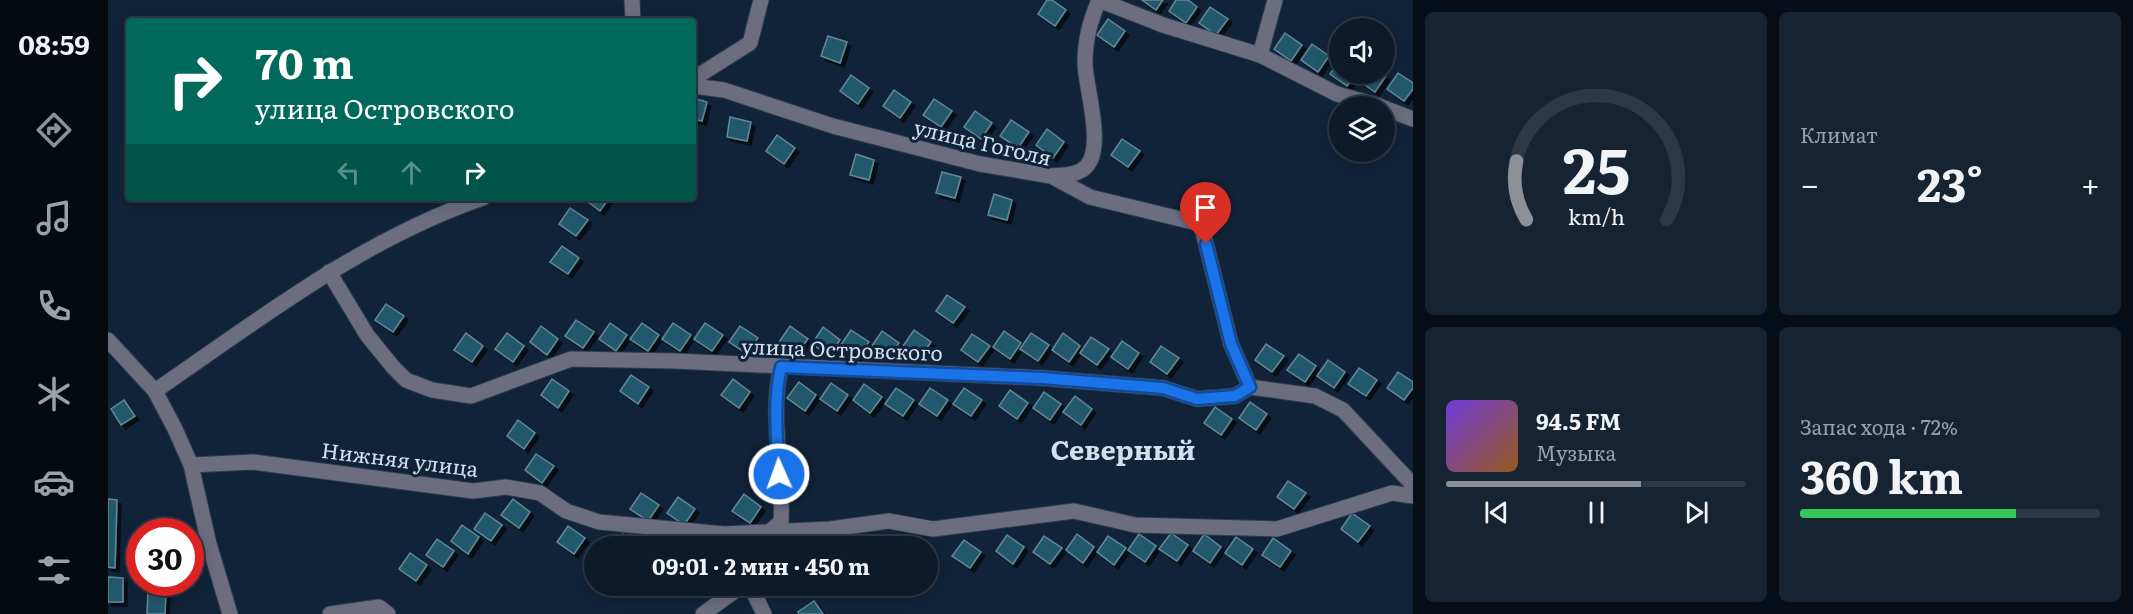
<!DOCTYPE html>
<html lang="ru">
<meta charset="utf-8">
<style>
body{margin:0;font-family:Literata,serif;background:#162332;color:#f1f3f6;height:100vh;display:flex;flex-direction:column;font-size:22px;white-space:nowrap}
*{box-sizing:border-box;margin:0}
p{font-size:20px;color:#9aa1a8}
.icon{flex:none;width:33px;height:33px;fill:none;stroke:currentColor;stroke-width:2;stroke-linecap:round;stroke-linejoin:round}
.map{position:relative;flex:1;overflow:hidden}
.sheet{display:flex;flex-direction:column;gap:12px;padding:12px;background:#070e17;width:720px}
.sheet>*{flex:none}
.guide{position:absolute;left:18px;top:18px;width:570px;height:183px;border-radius:6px;box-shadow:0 3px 15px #0003,0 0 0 2px #2d3847;background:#00695c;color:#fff;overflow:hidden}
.fabs{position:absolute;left:1221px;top:18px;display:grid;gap:12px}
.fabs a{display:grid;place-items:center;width:66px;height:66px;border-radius:50%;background:#0d1a2a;box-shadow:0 3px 15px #0003,0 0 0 2px #2d3847;font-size:30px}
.speed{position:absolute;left:18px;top:518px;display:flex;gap:12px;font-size:30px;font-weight:700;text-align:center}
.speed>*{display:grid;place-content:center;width:78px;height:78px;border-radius:50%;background:#0d1a2a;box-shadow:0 3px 15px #0003,0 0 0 2px #2d3847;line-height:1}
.speed .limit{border:9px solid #d22;background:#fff;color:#111}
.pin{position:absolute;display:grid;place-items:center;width:51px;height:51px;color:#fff;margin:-62px -26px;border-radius:50% 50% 50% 0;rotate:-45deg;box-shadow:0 0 6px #0007}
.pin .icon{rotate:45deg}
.me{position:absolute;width:66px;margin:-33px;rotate:358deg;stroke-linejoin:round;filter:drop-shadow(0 0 4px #0008)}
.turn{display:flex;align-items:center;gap:21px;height:126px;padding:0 30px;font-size:27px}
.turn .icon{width:78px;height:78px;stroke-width:2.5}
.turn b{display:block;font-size:42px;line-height:51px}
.lanes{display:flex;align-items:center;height:57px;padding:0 30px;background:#0003;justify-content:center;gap:30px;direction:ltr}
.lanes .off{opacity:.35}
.big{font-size:45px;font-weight:700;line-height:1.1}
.sheet .card{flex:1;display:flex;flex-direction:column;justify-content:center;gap:9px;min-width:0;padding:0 21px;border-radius:9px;background:#162332}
.sheet .dial{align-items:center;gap:0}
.dial svg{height:156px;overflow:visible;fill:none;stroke:#2d3847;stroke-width:7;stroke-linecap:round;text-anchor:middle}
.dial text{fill:#f1f3f6;stroke:none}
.song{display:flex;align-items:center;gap:18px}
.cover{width:72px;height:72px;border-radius:9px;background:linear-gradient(135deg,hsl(260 70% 55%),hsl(30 70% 35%))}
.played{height:6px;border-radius:3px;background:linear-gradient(90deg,#8c9099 65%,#2d3847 65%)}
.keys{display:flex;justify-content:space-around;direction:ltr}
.heat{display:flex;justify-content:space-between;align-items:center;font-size:33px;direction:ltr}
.charge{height:9px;border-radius:4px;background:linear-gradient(90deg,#34c759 72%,#2d3847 0)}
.sheet .tiles{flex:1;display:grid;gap:12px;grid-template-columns:repeat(2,1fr)}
.trip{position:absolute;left:476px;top:536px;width:354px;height:60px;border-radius:30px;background:#0d1a2a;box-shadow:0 3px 15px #0003,0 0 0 2px #2d3847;font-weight:700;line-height:60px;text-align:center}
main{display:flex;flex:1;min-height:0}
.tabs{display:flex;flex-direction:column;width:108px;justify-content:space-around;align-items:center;background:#050a11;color:#9aa1a8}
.tabs .icon{width:42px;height:42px}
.tabs .on{color:#8c9099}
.tabs b{font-size:27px;color:#f1f3f6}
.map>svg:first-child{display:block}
.building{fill:#24596c;stroke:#648896;stroke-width:1.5;filter:url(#shadow)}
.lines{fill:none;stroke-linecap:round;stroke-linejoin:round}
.minor-casing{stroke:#2c3d51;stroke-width:17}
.minor{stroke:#6c6e80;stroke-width:15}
.route-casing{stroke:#114b97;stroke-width:15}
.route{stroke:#1a73e8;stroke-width:10}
.labels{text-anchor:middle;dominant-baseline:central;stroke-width:6;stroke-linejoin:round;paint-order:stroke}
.street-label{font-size:21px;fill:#d4dfed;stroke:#112338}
.district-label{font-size:27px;font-weight:bold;fill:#d4dfed;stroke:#112338}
</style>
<main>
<nav class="tabs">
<b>08:59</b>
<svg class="icon on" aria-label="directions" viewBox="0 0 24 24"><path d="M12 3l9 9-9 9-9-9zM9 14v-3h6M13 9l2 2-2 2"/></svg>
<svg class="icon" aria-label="music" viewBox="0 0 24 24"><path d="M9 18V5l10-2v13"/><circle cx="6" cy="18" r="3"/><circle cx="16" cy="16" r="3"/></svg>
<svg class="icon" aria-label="phone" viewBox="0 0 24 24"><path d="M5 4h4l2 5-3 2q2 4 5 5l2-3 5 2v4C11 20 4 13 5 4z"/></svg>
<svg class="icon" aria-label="climate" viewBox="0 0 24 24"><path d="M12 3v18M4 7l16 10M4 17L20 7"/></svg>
<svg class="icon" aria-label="car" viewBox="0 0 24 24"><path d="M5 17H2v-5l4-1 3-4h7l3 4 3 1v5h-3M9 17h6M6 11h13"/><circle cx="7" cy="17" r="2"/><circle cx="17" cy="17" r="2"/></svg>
<svg class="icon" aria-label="filters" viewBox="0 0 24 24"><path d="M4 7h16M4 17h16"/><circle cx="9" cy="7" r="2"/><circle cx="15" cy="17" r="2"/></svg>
</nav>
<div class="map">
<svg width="1305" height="614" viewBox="0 0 1305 614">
<defs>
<filter id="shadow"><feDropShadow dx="4" dy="4" stdDeviation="0" flood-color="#0009"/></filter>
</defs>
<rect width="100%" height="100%" fill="#112338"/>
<g class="building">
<polygon points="939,0 944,0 958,10 947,26 930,14"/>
<polygon points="1034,0 1055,0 1048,10"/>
<polygon points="1068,0 1080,0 1089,7 1078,23 1061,11"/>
<polygon points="1102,7 1120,19 1108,35 1091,23"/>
<polygon points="1000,19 1017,31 1006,47 989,35"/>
<polygon points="1177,33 1194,45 1183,61 1166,49"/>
<polygon points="720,36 739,42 732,63 713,56"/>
<polygon points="1204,44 1221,56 1210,72 1193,60"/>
<polygon points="1232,60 1232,74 1248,74 1239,86 1222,74"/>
<polygon points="1290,73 1305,83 1305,89 1296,101 1279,89"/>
<polygon points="1254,74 1275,74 1278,76 1267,92 1250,80"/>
<polygon points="743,75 761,88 750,104 732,91"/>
<polygon points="786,90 803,102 792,118 775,106"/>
<polygon points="585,98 599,102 594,121 585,119"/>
<polygon points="826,99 844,111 833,127 815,115"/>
<polygon points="867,111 884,123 873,139 856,127"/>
<polygon points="622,117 643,122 639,141 619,137"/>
<polygon points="903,120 921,132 910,148 892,136"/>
<polygon points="939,129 956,142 945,158 928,145"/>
<polygon points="669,135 687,148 676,164 658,151"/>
<polygon points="1014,139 1032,151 1020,167 1003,155"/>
<polygon points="748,154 766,160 761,180 742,175"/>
<polygon points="834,172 853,177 847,198 828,193"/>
<polygon points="886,194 904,200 899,220 880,215"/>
<polygon points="475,198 501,198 492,211"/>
<polygon points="462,208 480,220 468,236 451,224"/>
<polygon points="454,246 471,258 460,274 442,262"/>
<polygon points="839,295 857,307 845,323 828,311"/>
<polygon points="278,304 296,316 285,332 267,320"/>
<polygon points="468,320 486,332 475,348 457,336"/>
<polygon points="502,323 519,335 508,351 491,339"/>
<polygon points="534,323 551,335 540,351 522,339"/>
<polygon points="565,323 583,335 572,351 554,339"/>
<polygon points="597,323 615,335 604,351 586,339"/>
<polygon points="433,326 450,339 439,355 422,342"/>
<polygon points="632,326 650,338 639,354 621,342"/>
<polygon points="682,326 700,339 688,355 671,342"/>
<polygon points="715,327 732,340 721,356 704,344"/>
<polygon points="743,330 761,342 749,358 732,346"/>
<polygon points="806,330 823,342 812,358 795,346"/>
<polygon points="774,331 791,343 780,359 763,347"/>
<polygon points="896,331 913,343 902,359 885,347"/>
<polygon points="358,333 375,346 364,362 346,350"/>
<polygon points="399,333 416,346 405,362 387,349"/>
<polygon points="923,333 941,345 930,361 912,349"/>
<polygon points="955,333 972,346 961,362 944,350"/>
<polygon points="864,334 882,346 870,362 853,350"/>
<polygon points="983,337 1001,349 989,365 972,353"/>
<polygon points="1014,341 1031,353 1020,369 1003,357"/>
<polygon points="1158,344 1176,356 1164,372 1147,360"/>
<polygon points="1053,346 1071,358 1059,374 1042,362"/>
<polygon points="1191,354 1208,366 1197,382 1179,370"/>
<polygon points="1220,360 1237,372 1226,388 1209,376"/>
<polygon points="1251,368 1269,380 1258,396 1240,384"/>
<polygon points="1290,372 1305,382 1305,388 1296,400 1279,388"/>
<polygon points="523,375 541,387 530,404 512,391"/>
<polygon points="444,379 461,391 450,408 433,395"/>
<polygon points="625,379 642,392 631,408 613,395"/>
<polygon points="691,382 708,395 697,411 679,398"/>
<polygon points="723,383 740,395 729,411 712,399"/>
<polygon points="756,384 774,397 762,413 745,400"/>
<polygon points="788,388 806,400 795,416 777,404"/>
<polygon points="822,388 840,400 829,416 811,404"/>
<polygon points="856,388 874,400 863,416 845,404"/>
<polygon points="902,390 920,403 909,419 891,406"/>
<polygon points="936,392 953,404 942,420 925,408"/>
<polygon points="967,396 984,409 973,425 955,412"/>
<polygon points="16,400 27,416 13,425 3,409"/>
<polygon points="1142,402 1159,414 1148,430 1131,418"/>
<polygon points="1107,407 1124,419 1113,435 1096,423"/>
<polygon points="410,420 427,433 416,449 399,436"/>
<polygon points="428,454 446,466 434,483 417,470"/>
<polygon points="1180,481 1198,493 1186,509 1169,497"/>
<polygon points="533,493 551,505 540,521 522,509"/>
<polygon points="636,494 653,507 642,523 624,511"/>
<polygon points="570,497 587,509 576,525 559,513"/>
<polygon points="0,499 9,500 7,568 0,567"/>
<polygon points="405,499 422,512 411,528 393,515"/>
<polygon points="377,513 394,525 383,541 366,529"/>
<polygon points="1244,513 1262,526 1250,542 1233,529"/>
<polygon points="354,525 371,537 360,554 343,541"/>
<polygon points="460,526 477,538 466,554 449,542"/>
<polygon points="1063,533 1080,545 1069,561 1051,549"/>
<polygon points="515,534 532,546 506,546"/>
<polygon points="969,534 986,547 975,563 958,550"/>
<polygon points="1031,534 1048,546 1037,562 1020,550"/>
<polygon points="1096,534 1113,547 1102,563 1085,551"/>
<polygon points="899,535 916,547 905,564 888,551"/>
<polygon points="936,536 954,548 942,564 925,552"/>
<polygon points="1000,536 1018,548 1006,565 989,552"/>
<polygon points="1128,537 1145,549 1134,565 1117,553"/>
<polygon points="1165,538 1183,551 1172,567 1154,555"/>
<polygon points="329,539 346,551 335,567 318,555"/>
<polygon points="856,540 873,552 862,568 844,556"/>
<polygon points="302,553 319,565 308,581 291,569"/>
<polygon points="0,577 15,578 15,602 0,602"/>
<polygon points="40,589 58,590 57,614 39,614"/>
<polygon points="706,601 715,614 691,614 690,612"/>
</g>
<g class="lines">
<defs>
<g id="minor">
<polyline points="524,0 525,21"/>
<polyline points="991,0 1055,25 1152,55 1229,94 1272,106"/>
<polyline points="1152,55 1167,0"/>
<polyline points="585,79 642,43 653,0"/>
<polyline points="585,86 616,90 725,126 872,164 943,176 982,197 1093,224 1123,344 1142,387"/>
<polyline points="1276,108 1305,119"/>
<path d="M943,176C953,175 965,176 974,170C1000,154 977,87 977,63C977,39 982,22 991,0"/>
<polyline points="221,272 259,335 285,367 298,380 324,390 363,396 463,359 567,361 934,378 1055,388 1089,399 1127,396 1142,387 1207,396 1235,410 1305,485"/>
<polyline points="0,340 47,391 67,429 83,465 101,544 122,614"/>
<path d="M47,391C152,319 253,240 375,198"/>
<polyline points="83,465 145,462 365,491 398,487 432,493 458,511 491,522 616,534 722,529 781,521 825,529 966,511 1027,525 1169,529 1284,493 1305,496"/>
<path d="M661,532L673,522C676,471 661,418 673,367"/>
<polyline points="642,585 656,614"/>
<polyline points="222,614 271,607 280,614"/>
<polyline points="595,614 635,585"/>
</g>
</defs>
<use href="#minor" class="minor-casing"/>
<use href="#minor" class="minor"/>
</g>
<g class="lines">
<defs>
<path id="route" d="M671,474C669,439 665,401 673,367L934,378L1055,388L1089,399L1127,396L1142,387L1123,344L1098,244"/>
</defs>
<use href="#route" class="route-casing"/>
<use href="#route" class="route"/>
</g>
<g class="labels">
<g class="street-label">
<text transform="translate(875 141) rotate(13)">улица Гоголя</text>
<text transform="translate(734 348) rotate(2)">улица Островского</text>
<text transform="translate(292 458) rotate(7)">Нижняя улица</text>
</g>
<g class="district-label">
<text x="1015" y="448">Северный</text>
</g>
</g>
</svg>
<div class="fabs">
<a><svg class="icon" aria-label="sound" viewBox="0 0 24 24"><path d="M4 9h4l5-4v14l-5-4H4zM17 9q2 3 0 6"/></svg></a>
<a><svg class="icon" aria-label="layers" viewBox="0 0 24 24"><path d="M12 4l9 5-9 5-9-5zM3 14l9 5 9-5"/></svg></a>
</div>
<div class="speed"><div class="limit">30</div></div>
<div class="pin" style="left:1098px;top:244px;background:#d93025"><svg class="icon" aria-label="arrive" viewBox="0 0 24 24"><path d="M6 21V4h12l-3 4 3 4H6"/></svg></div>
<svg class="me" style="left:671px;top:474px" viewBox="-20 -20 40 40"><circle r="17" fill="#1a73e8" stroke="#fff" stroke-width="3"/><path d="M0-11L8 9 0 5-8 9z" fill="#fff"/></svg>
<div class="trip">09:01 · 2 мин · 450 m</div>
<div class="guide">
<div class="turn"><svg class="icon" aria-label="right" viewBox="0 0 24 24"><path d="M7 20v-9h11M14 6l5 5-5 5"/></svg><div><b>70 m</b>улица Островского</div></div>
<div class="lanes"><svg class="icon off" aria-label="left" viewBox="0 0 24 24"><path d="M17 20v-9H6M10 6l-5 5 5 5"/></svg><svg class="icon off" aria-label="ahead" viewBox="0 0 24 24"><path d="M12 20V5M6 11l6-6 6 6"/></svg><svg class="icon" aria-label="right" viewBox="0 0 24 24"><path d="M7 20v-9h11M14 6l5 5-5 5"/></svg></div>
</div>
</div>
<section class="sheet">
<div class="tiles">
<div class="card dial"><svg viewBox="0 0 100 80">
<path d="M14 69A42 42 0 1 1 86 69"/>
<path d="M14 69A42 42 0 0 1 9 39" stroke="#8c9099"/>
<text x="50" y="56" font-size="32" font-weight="700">25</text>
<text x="50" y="72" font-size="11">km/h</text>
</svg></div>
<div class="card"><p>Климат</p>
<div class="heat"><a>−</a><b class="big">23°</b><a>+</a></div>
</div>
<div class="card">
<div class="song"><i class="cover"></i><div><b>94.5 FM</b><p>Музыка</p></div></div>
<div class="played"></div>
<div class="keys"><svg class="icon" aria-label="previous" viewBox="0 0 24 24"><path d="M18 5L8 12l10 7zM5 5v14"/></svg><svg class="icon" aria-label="pause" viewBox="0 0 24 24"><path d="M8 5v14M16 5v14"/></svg><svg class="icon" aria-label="next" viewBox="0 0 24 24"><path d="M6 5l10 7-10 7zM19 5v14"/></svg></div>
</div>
<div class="card"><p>Запас хода · 72%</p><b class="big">360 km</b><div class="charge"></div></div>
</div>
</section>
</main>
